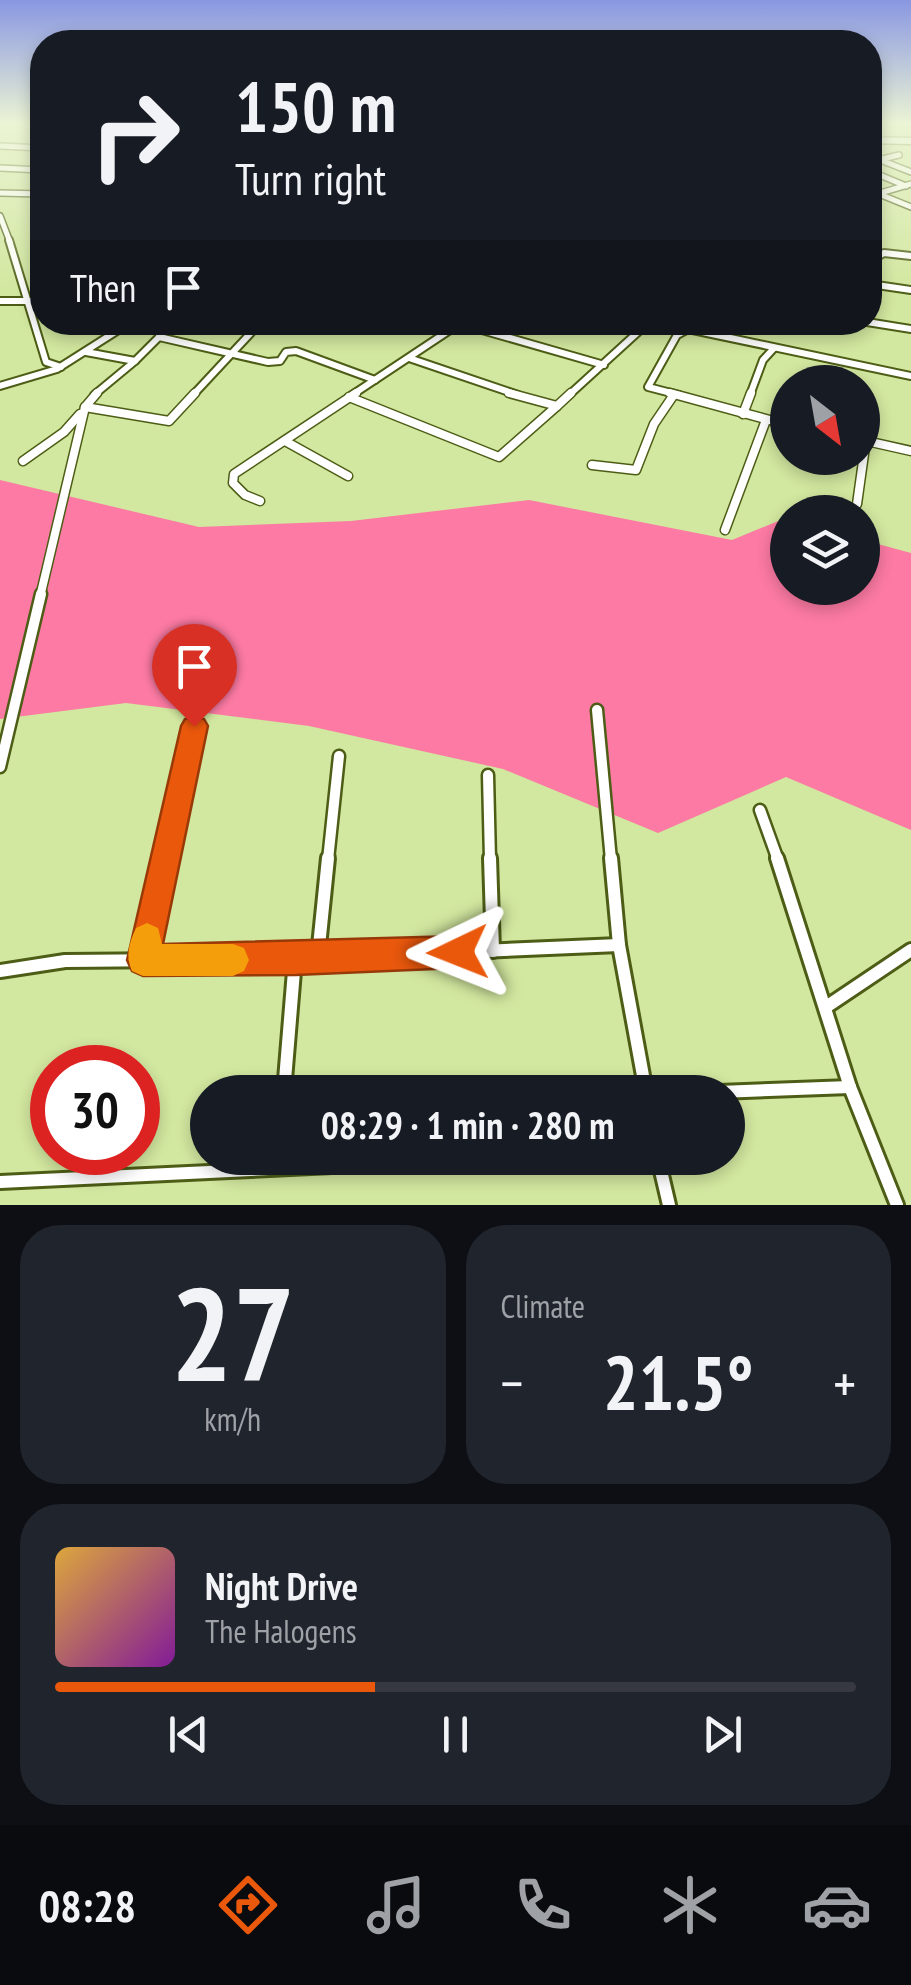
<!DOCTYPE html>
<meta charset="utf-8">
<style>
body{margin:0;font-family:"PT Sans Narrow",sans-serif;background:#20242c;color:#f1f3f6;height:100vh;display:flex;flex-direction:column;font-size:38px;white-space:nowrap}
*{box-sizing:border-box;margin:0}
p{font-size:32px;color:#9ea1a6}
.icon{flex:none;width:55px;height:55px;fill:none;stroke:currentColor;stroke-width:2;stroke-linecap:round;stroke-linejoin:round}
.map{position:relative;height:1205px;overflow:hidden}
.sheet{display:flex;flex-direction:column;gap:20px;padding:20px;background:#0d0f14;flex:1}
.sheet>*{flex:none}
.guide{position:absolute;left:30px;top:30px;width:852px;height:305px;border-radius:40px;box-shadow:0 5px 15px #0003;background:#171b24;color:#f1f3f6;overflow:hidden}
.needle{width:65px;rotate:149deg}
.buttons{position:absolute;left:770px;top:365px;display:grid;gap:20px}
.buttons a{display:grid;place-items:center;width:110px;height:110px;border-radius:50%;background:#171b24;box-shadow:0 5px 15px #0003;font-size:50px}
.speed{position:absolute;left:30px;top:1045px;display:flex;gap:20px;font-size:50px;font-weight:700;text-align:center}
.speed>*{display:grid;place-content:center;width:130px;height:130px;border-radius:50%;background:#171b24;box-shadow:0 5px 15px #0003;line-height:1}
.speed .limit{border:15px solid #d22;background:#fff;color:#111}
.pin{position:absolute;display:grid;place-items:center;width:85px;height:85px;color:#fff;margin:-102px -42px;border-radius:50% 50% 50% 0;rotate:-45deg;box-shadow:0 0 10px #0007}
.pin .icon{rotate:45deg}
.me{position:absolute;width:110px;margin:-55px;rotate:268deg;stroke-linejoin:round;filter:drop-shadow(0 0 8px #0008)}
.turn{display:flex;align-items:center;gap:35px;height:210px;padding:0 40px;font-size:45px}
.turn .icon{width:130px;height:130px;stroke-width:2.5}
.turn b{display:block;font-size:70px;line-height:85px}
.then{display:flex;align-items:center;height:95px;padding:0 40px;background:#0003;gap:20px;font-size:38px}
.big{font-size:75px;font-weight:800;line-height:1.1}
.sheet .card{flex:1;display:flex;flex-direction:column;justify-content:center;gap:15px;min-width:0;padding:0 35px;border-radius:40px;background:#20242c}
.sheet .dial{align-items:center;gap:0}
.dial b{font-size:130px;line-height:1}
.song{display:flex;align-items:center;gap:30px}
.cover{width:120px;height:120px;border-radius:15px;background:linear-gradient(135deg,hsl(40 70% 55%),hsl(290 70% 35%))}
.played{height:10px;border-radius:5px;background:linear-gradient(90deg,#ea580c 40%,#363941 40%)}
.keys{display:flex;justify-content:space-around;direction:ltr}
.heat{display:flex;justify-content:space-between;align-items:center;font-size:55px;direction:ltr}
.sheet .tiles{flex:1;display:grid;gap:20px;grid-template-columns:1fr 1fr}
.card:last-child{grid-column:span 2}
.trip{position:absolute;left:190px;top:1075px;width:555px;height:100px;border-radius:50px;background:#171b24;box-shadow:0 5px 15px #0003;font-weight:800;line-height:100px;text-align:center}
.tab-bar{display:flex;height:160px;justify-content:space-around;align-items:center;background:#090b0e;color:#9ea1a6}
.tab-bar .icon{width:70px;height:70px}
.tab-bar .active{color:#ea580c}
.tab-bar b{font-size:45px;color:#f1f3f6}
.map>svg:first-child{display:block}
.forest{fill:#fc7aa3}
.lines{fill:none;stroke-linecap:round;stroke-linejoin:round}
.street-far4-casing{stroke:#4d5d16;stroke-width:8}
.street-far3-casing{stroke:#4d5d16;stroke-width:10}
.street-far2-casing{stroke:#4d5d16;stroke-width:11}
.street-far1-casing{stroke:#4d5d16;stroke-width:15}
.street-casing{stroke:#4d5d16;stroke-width:18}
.secondary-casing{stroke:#4d5d16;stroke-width:9}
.street-far4{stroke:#fff;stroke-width:5}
.street-far3{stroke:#fff;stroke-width:6}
.street-far2{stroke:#fff;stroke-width:8}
.street-far1{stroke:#fff;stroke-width:10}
.street{stroke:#fff;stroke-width:12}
.secondary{stroke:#fff;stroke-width:6}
.route{fill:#ea580c;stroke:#983908;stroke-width:2.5}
.slow{fill:#f59e0b}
</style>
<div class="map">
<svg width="911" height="1205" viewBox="0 0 911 1205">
<rect width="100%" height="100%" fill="#d2e79f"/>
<polygon class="forest" points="0,480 199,527 351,521 529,500 732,540 783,519 787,520 788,588 862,588 863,540 911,553 911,830 786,777 658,833 503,769 309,726 126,703 0,719"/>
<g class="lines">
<defs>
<g id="street-far4">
<polyline points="0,146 42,148"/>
<polyline points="870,156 911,172"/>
<polyline points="882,159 899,155"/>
<polyline points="0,168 42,170"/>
<polyline points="870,171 906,186"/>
<polyline points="0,193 42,194"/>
<polyline points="879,194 911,207"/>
<polyline points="870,196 911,184"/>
<polyline points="0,216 10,242"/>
</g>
<g id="street-far3">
<polyline points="9,240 46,362 61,367"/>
<polyline points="870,261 884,253 911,256"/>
<polyline points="870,284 911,290"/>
<polyline points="0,301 42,301"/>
<polyline points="613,322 642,329"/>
<polyline points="867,322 911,329"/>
<polyline points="461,324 604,365"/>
<polyline points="159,337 268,362 280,361 286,352 296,351 375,380"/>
<polyline points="86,352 135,361 94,395"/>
<polyline points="409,358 518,395"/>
<polyline points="135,361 174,322"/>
<polyline points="0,386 57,369 131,322"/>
<polyline points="193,395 261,322"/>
<polyline points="352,395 462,322"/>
<polyline points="569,395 649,322"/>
<polyline points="679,395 648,387 677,335 688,329 911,376"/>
<polyline points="750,395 763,360 774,348"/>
</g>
<g id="street-far2">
<polyline points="97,393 85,407 169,421 195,393"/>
<polyline points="509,393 557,406 571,393"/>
<polyline points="670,393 788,425"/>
<polyline points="349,397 499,457 557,406"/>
<polyline points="743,414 751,393"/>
<polyline points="862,440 911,451"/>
<polyline points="285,441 348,476"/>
<polyline points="23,461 64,432 80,414"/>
<polyline points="592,465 636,470 654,424 673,396"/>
<polyline points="260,501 245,495 233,483 234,474 356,393"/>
<polyline points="857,504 866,440"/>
<polyline points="725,530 766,420"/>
<polyline points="40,597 85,407"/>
</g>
<g id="street-far1">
<polyline points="597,710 611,860"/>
<polyline points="0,767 41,594"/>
<polyline points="488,775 490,860"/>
<polyline points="760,810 778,860"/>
<polyline points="165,860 195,726"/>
<polyline points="328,860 339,756"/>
</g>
<g id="street">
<polyline points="490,858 493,951"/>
<polyline points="611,858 619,945 646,1092"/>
<polyline points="777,858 850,1087 897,1205"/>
<polyline points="318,956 328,858"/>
<polyline points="143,960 166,858"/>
<polyline points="0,971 65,961 295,959 619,945"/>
<polyline points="826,1007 911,950"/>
<polyline points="284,1092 295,959"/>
<polyline points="719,1092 850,1087"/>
<polyline points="658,1158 669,1205"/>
<polyline points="0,1182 501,1158"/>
</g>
<polyline id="secondary" points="870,140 911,141"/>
</defs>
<use href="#street-far4" class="street-far4-casing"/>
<use href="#street-far3" class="street-far3-casing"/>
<use href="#street-far2" class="street-far2-casing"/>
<use href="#street-far1" class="street-far1-casing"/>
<use href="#street" class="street-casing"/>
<use href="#secondary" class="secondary-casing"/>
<use href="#street-far4" class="street-far4"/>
<use href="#street-far3" class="street-far3"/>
<use href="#street-far2" class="street-far2"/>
<use href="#street-far1" class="street-far1"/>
<use href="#street" class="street"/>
<use href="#secondary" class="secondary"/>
</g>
<linearGradient id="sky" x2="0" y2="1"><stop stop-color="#8997e2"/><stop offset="0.42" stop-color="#ebf4d4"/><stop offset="1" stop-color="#ebf4d4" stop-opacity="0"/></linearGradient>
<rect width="911" height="293" fill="url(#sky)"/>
<polygon class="route" points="194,716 204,719 208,726 163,944 458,936 470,941 474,952 470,964 458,968 296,975 143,976 132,971 127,960 181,726 185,719"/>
<path class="slow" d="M147,923L158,928L162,944H233L244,948L249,960L244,971L233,976H143L132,971C125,956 129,943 136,928Z"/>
</svg>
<div class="buttons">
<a><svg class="needle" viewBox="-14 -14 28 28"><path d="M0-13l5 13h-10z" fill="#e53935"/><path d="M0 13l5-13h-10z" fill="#9ea1a6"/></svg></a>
<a><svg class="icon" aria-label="layers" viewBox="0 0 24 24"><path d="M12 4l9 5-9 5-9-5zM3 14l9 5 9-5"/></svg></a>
</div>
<div class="speed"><div class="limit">30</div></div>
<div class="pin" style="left:194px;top:726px;background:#d93025"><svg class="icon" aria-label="arrive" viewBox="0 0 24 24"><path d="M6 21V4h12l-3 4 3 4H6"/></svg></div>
<svg class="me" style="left:458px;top:952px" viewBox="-20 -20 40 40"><path d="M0-17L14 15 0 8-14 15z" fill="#ea580c" stroke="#fff" stroke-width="4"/></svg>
<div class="trip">08:29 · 1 min · 280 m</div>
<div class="guide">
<div class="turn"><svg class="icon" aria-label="right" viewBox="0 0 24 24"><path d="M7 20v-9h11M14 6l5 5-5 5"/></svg><div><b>150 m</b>Turn right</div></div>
<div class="then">Then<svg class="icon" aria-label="arrive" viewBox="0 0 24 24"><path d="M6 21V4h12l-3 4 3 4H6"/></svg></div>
</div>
</div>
<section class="sheet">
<div class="tiles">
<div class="card dial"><b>27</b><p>km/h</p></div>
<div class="card"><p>Climate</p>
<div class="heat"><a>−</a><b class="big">21.5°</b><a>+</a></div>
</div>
<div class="card">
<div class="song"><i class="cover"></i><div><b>Night Drive</b><p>The Halogens</p></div></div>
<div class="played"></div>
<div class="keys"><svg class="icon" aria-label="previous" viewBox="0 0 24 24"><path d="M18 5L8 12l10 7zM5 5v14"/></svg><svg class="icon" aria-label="pause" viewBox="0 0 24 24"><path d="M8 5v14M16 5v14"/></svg><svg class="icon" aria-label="next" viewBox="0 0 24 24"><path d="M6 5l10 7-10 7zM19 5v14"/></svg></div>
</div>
</div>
</section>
<nav class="tab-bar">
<b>08:28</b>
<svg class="icon active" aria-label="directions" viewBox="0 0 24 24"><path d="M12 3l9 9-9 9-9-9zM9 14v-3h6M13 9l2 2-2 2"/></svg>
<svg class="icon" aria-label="music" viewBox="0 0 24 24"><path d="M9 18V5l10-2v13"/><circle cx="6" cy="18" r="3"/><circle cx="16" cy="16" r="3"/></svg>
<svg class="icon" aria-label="phone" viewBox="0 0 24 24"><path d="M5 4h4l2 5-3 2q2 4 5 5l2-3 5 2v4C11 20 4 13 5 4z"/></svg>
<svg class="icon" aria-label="climate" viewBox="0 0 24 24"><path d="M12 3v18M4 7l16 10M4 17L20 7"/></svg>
<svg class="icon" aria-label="car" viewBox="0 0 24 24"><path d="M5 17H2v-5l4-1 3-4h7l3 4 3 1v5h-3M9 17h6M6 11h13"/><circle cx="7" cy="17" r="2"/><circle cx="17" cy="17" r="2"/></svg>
</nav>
